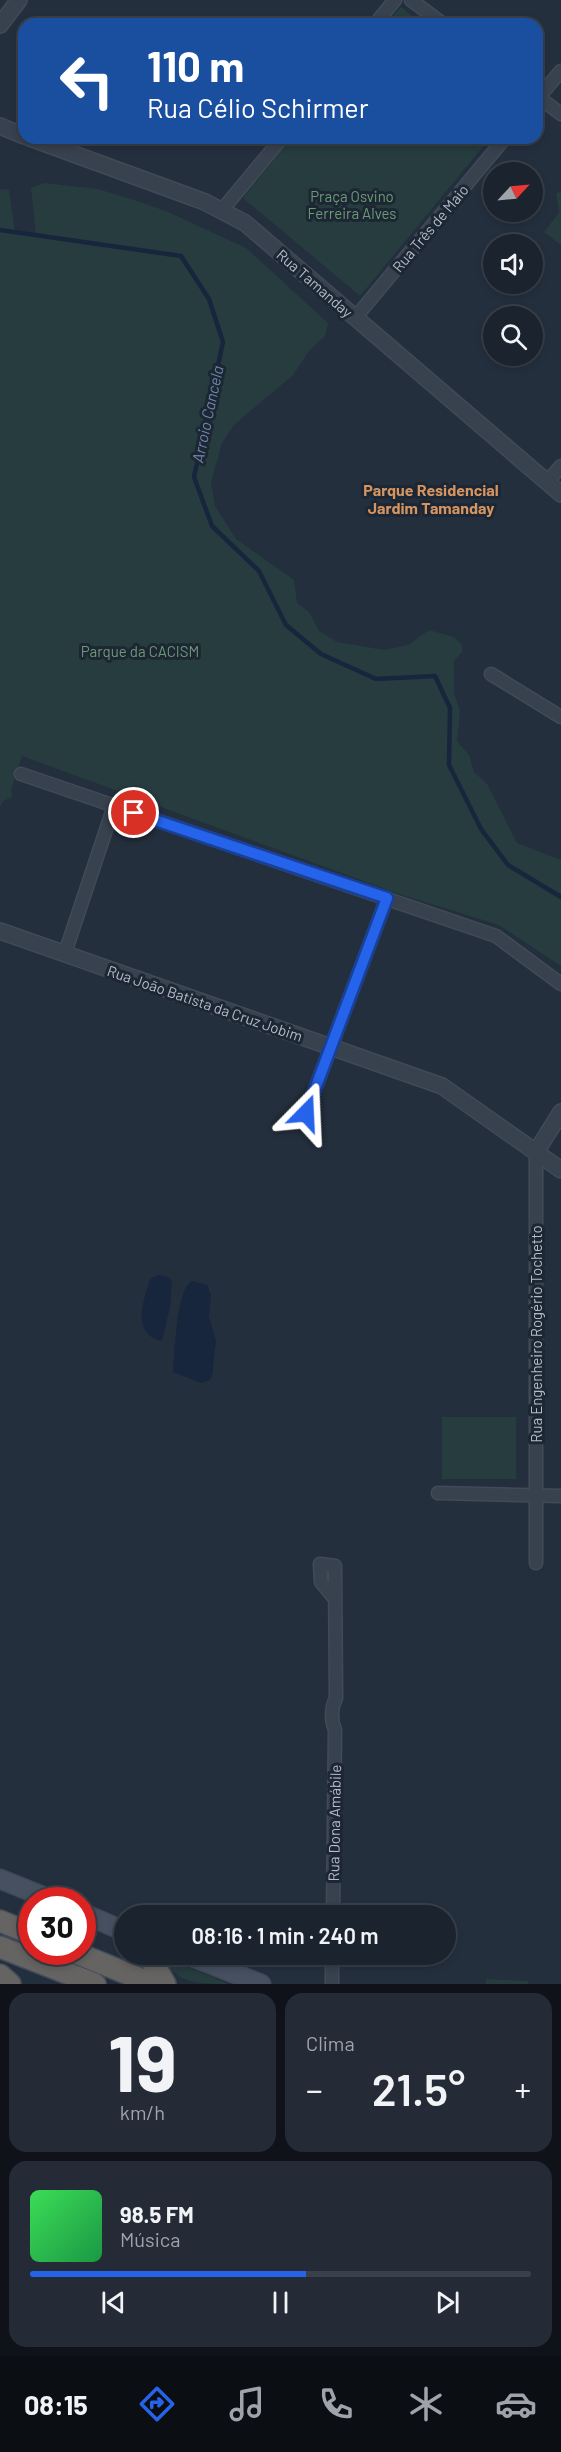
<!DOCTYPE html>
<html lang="pt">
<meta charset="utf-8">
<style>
body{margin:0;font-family:Barlow,sans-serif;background:#242b36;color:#f1f3f6;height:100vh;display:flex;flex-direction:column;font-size:22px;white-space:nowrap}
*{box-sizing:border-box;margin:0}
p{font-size:20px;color:#a0a4aa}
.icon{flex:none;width:33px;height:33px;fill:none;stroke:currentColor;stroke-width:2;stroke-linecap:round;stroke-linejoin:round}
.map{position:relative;height:1984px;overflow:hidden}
.sheet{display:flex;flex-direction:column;gap:9px;padding:9px;background:#0f1319;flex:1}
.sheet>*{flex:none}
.top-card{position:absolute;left:18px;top:18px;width:525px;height:126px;border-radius:18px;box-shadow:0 3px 9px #0003,0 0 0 2px #39404a;background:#1a4fa0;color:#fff;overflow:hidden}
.needle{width:39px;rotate:64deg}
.buttons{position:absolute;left:483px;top:162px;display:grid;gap:12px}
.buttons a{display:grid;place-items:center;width:60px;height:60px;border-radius:50%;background:#1b232e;box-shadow:0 3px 9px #0003,0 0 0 2px #39404a;font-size:30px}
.speed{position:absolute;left:18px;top:1887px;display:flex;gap:12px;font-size:30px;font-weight:700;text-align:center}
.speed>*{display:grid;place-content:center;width:78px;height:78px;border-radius:50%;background:#1b232e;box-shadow:0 3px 9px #0003,0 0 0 2px #39404a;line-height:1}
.speed .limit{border:9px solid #d22;background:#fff;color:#111}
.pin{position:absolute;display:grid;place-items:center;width:51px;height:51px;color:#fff;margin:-26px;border:3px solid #fff;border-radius:50%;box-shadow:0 2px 6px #0007}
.me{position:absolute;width:66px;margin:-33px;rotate:21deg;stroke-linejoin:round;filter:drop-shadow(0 0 4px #0008)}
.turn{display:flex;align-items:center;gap:21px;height:126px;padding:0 30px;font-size:27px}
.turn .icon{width:78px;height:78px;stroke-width:2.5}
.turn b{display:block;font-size:42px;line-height:51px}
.big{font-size:45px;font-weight:600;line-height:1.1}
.sheet .widget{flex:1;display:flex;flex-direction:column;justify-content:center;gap:9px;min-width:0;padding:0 21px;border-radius:18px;background:#242b36}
.sheet .dial{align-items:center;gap:0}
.dial b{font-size:78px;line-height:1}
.song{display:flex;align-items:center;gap:18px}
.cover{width:72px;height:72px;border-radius:9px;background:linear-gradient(135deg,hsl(130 70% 55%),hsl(140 70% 35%))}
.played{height:6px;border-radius:3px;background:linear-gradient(90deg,#2563eb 55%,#39404a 55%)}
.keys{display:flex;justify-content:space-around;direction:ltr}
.heat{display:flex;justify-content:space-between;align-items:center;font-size:33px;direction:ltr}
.sheet .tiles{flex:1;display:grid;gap:9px;grid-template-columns:1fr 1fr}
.widget:last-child{grid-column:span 2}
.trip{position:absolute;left:114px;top:1905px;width:342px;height:60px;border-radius:30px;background:#1b232e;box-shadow:0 3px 9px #0003,0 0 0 2px #39404a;font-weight:600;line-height:60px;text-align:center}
.tab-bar{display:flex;height:96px;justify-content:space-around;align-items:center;background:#0b0e12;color:#a0a4aa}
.tab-bar .icon{width:42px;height:42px}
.tab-bar .selected{color:#2563eb}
.tab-bar b{font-size:27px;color:#f1f3f6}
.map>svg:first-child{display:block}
.green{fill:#263c3f}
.water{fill:#17263c}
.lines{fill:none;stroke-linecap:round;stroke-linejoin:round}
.stream{stroke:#17263c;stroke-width:4.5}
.minor-casing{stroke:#414a57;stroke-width:15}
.tertiary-casing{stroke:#414a57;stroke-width:18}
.secondary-casing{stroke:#414a57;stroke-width:21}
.trunk-casing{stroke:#434c59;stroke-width:24}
.minor{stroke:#38414e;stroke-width:12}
.tertiary{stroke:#38414e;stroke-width:15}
.secondary{stroke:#465061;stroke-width:18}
.trunk{stroke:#656462;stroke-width:21}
.route-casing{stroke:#184099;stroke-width:15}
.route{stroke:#2563eb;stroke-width:10}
.labels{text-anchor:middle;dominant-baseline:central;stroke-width:6;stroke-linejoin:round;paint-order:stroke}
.park-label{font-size:15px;fill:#6b9a76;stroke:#1d2633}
.street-label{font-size:15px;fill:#b4bcc9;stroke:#1d2633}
.water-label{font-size:16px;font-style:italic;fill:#6d86a8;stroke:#1d2633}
.neighbourhood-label{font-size:16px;font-weight:bold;fill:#d59563;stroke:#1d2633}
</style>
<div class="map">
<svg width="561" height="1984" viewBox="0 0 561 1984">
<rect width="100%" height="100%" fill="#242f3e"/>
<g class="green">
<polygon points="401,7 423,24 386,24"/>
<polygon points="292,138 490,138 360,296 243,198"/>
<polygon points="44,183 98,189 131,199 166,211 246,248 328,323 325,336 309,351 293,375 234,425 222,443 211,482 215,506 236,539 294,580 297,603 309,612 319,631 337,642 384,650 408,645 429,630 454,637 462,645 462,652 454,661 454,693 460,711 457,741 469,755 474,772 487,784 517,843 561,860 561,966 499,925 399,894 22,756 11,789 12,797 3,801 0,807 0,189 9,190 15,232 36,235 31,188"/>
<polygon points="561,192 561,245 544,232 559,213 556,193"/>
<rect x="442" y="1417" width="74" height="62"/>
<path d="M158,1955L229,1984C195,1984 179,1984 158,1955Z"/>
<polygon points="486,1979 528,1981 528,1984 486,1984"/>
</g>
<g class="water">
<path d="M158,1275L168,1277L172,1281L170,1307L162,1341C130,1334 144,1300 150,1279Z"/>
<path d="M192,1281L207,1285L211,1295L209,1316L216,1341L212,1376L210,1380L201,1383L173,1372C175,1354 176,1288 192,1281Z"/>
</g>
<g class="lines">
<polyline class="stream" points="0,230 181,256 209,299 223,342 194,477 212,526 259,571 286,625 321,654 376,679 435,676 450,708 449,765 481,829 508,865 561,897"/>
<defs>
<g id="minor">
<polyline points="411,0 443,24"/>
<polyline points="375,24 395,0"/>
<polyline points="537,96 561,114"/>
<polyline points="537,99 561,71"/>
<polyline points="222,210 282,138"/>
<polyline points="355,318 505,138"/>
<polyline points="547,482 561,466"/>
<polyline points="491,674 561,717"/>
<polyline points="21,774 496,936 561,984"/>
<polyline points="65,953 114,806"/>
<polyline points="306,1113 387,898"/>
<polyline points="536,1152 536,1563"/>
<polyline points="438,1493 561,1496"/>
<path d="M333,1916L335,1730C331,1720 331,1708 336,1698L335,1566L320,1564L321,1582L335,1599"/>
<polyline points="332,1984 332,1954"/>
</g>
<g id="tertiary">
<polyline points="0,25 19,0"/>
<polyline points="0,126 24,136"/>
<polyline points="30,138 205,202 245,223 561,494"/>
<polyline points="0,931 442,1086 561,1170"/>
<polyline points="536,1152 561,1112"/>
</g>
<g id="secondary">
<polyline points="0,1879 52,1900"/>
<polyline points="82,1913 124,1931"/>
<polyline points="185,1954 261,1984"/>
</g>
<g id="trunk">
<polyline points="0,1921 32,1934"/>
<polyline points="0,1947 95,1984"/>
<polyline points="74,1952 153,1984"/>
<polyline points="148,1954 165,1984"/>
<polyline points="0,1975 10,1984"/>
</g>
</defs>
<use href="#minor" class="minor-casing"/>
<use href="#tertiary" class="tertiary-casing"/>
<use href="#secondary" class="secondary-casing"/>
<use href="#trunk" class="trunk-casing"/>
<use href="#minor" class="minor"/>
<use href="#tertiary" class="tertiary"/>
<use href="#secondary" class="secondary"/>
<use href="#trunk" class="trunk"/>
</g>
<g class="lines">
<defs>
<polyline id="route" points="134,813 387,898 306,1113"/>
</defs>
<use href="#route" class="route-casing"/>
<use href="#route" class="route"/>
</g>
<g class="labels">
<g class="park-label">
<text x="352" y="196">Praça Osvino<tspan x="352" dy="17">Ferreira Alves</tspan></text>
<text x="140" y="651">Parque da CACISM</text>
</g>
<g class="street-label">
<text transform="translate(430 228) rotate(-50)">Rua Três de Maio</text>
<text transform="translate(315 283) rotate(41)">Rua Tamanday</text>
<text transform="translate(205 1003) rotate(19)">Rua João Batista da Cruz Jobim</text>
<text transform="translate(536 1334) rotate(-90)">Rua Engenheiro Rogério Tochetto</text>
<text transform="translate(334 1823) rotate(-89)">Rua Dona Amábile</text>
</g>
<g class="water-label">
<text transform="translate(207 414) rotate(-78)">Arroio Cancela</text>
</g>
<g class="neighbourhood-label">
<text x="431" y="489">Parque Residencial<tspan x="431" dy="18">Jardim Tamanday</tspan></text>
</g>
</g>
</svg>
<div class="buttons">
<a><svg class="needle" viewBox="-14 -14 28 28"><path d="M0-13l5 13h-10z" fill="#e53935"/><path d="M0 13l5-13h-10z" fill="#a0a4aa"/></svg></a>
<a><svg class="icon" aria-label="sound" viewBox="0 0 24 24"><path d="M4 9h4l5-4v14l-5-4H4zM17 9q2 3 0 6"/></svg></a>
<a><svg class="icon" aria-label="search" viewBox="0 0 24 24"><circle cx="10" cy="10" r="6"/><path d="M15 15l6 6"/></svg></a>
</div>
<div class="speed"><div class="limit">30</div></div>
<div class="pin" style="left:134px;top:813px;background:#d93025"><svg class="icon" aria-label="arrive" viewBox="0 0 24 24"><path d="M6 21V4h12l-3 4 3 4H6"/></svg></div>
<svg class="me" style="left:306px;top:1113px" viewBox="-20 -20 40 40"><path d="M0-17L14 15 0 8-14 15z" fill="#2563eb" stroke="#fff" stroke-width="4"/></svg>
<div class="trip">08:16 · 1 min · 240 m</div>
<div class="top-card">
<div class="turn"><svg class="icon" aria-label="left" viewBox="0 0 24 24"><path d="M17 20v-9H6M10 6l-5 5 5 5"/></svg><div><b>110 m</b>Rua Célio Schirmer</div></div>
</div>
</div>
<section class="sheet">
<div class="tiles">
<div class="widget dial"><b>19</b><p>km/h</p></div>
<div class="widget"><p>Clima</p>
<div class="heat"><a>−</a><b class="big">21.5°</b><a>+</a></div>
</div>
<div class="widget">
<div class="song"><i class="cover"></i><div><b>98.5 FM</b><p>Música</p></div></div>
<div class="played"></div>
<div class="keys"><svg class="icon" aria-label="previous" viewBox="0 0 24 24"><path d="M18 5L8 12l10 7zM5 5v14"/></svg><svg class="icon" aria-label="pause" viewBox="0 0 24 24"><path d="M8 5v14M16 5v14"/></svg><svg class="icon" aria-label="next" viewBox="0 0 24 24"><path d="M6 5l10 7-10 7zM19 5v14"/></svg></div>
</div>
</div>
</section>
<nav class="tab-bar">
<b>08:15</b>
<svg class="icon selected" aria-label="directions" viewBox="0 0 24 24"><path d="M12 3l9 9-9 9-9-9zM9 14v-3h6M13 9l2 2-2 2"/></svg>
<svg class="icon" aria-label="music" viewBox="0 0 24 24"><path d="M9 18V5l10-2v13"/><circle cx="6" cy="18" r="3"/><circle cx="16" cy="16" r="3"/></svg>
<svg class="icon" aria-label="phone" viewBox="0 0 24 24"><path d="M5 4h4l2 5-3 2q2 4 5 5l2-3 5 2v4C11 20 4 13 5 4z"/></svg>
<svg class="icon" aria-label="climate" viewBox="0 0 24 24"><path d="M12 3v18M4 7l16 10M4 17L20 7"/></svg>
<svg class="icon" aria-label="car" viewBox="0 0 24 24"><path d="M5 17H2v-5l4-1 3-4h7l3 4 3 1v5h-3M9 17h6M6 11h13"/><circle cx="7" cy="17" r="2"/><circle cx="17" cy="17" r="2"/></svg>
</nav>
